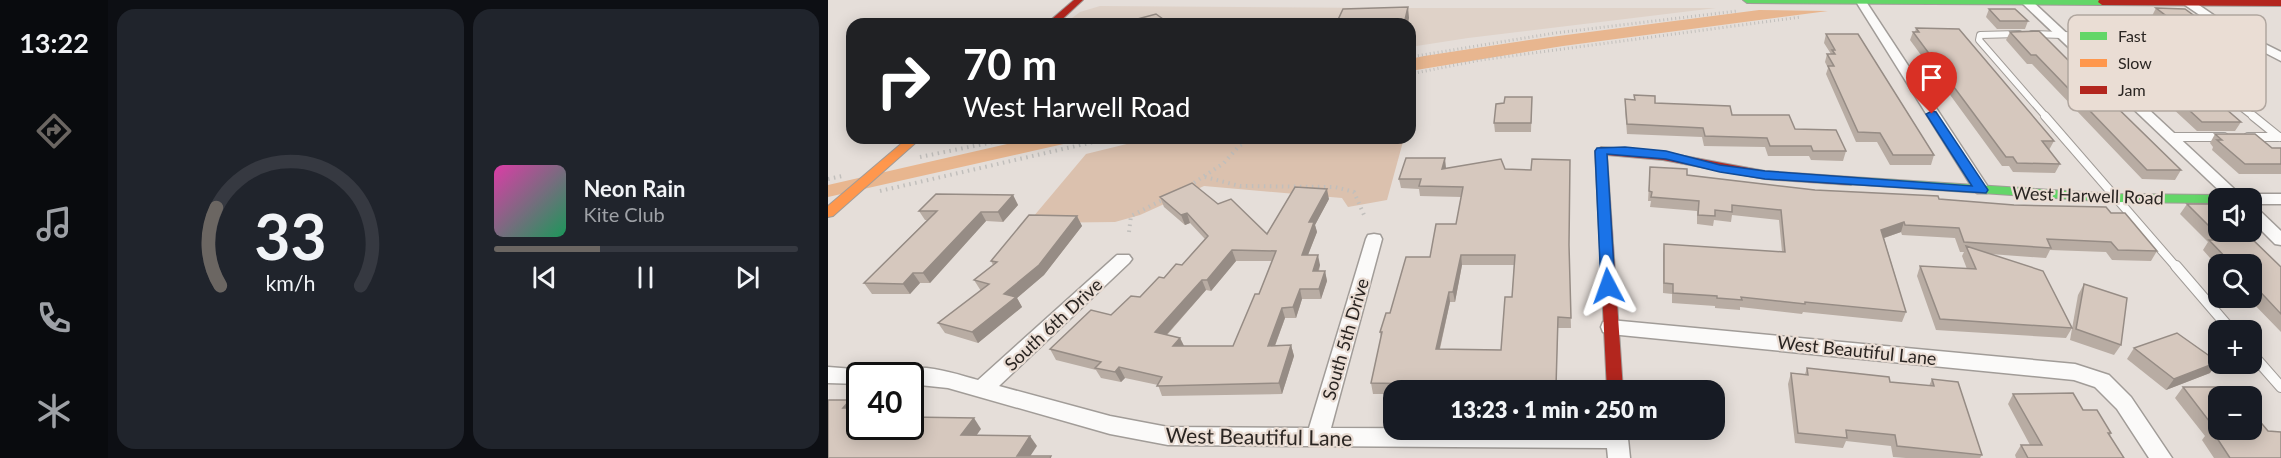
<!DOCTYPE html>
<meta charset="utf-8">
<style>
body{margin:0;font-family:Lato,sans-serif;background:#20242c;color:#f1f3f6;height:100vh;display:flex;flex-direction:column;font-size:22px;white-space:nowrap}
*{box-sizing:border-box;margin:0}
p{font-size:20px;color:#9ea1a6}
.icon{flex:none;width:33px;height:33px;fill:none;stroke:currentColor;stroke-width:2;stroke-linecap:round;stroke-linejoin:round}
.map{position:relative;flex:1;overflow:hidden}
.details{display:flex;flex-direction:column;gap:9px;padding:9px;background:#0d0f14;width:720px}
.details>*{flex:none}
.banner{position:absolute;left:18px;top:18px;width:570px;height:126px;border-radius:18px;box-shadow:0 3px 15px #0003;background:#202124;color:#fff;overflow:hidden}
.fabs{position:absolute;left:1380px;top:188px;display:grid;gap:12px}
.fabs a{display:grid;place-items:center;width:54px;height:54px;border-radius:12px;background:#171b24;box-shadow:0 3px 15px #0003;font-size:30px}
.speed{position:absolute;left:18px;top:362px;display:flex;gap:12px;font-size:30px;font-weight:700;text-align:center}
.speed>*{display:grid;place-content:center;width:78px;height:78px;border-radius:50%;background:#171b24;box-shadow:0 3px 15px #0003;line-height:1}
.speed .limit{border:3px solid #111;border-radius:9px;background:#fff;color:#111}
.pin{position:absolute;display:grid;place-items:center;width:51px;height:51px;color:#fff;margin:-62px -26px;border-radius:50% 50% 50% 0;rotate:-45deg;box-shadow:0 0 6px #0007}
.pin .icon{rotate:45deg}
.me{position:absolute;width:66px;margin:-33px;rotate:356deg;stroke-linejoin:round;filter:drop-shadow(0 0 4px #0008)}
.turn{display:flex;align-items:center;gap:21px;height:126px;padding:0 18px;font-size:27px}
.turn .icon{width:78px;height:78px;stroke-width:2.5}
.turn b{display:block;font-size:42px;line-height:51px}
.details .tile{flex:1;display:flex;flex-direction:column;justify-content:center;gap:9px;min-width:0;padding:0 21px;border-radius:18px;background:#20242c}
.details .dial{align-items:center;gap:0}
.dial svg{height:156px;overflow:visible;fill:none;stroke:#363941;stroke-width:7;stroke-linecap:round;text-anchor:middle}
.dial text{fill:#f1f3f6;stroke:none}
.song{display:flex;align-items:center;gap:18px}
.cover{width:72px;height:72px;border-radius:9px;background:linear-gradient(135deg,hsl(320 70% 55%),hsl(150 70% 35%))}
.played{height:6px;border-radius:3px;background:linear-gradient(90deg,#6b6662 35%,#363941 35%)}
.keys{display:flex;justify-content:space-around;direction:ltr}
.details .tiles{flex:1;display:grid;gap:9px;grid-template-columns:repeat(2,1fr)}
.trip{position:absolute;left:555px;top:380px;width:342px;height:60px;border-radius:18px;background:#171b24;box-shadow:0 3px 15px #0003;font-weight:800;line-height:60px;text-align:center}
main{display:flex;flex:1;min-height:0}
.menu{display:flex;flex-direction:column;width:108px;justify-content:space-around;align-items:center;background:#090b0e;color:#9ea1a6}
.menu .icon{width:42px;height:42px}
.menu .selected{color:#6b6662}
.menu b{font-size:27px;color:#f1f3f6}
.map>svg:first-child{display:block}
.built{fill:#dfd2c8}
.green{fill:#dbc1ae}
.water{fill:#e8b68f}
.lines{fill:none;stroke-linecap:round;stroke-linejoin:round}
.lane-far2-casing{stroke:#a19c98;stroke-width:8}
.lane-far1-casing{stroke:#a19c98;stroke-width:10}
.lane-casing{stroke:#a19c98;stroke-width:12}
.street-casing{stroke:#a19c98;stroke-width:3}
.fast-casing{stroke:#a19c98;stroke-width:2}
.slow-casing{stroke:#a19c98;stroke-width:2}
.jam-casing{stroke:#a19c98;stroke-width:2}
.path-far1{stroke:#c1bfbc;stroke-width:3;stroke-dasharray:1 3;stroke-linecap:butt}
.path{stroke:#c1bfbc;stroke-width:4;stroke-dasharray:1.5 4.5;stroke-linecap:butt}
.lane-far2{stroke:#fbfaf9;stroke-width:6}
.lane-far1{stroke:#fbfaf9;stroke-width:8}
.lane{stroke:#fbfaf9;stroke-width:10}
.street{fill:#fbfaf9;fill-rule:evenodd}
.fast{fill:#63d668;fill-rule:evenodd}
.slow{fill:#ff974d;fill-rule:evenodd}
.jam{fill:#b3261e;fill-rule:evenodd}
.wall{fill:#b8aca3;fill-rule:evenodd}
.shaded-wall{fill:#968c85}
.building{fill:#d6c8be;stroke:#968c85;stroke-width:1.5;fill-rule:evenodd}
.route{fill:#1a73e8;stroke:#114b97;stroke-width:1.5}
.labels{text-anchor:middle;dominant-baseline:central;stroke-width:4.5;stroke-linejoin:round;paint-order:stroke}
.street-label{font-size:18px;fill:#2a2522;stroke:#eaddd4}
.near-street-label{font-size:21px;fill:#2a2522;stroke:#eaddd4}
.key{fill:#eaddd4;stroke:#b0a69f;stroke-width:1.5}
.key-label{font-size:16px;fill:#2a2522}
</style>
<main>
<nav class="menu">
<b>13:22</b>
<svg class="icon selected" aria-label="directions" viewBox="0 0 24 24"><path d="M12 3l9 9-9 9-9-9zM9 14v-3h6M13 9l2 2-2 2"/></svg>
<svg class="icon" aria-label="music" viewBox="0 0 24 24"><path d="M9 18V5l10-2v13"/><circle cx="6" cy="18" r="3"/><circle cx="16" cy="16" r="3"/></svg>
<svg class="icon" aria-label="phone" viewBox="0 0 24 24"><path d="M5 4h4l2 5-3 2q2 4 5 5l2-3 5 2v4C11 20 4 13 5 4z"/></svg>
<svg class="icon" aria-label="climate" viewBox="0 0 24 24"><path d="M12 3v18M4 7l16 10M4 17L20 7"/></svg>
</nav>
<section class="details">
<div class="tiles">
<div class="tile dial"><svg viewBox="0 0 100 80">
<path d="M14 69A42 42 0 1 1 86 69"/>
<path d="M14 69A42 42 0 0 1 12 29" stroke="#6b6662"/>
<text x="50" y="56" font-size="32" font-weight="700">33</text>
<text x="50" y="72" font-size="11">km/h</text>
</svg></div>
<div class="tile">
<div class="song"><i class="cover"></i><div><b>Neon Rain</b><p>Kite Club</p></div></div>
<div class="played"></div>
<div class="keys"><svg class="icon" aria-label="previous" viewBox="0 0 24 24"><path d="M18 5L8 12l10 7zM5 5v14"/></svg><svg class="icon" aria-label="pause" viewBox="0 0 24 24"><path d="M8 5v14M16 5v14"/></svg><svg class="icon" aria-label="next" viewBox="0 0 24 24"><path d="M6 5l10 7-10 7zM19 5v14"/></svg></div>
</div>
</div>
</section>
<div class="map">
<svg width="1453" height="458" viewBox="0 0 1453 458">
<rect width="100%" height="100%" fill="#e5ded9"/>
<polygon class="built" points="272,6 553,8 888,8 640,38 582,47 582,24 236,24 252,12"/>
<polygon class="green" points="323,138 576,138 559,200 520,207 514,198 376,186 312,215 287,222 200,223 258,154"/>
<g class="water">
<polygon points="931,10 1000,11 735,46 582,71 582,59 596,56 715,38"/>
<polygon points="205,138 262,138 0,197 0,185"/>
</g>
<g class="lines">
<defs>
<g id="lane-far2">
<polyline points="1191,34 1152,35 1151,40 1219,118"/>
<polyline points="1204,34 1325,38 1427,118"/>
</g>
<g id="lane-far1">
<polyline points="1217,116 1349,268"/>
<polyline points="1425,116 1451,137"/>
<polyline points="1342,137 1396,137"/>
<polyline points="1420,137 1453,137"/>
</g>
<g id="lane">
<polyline points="1348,266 1403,330"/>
<polyline points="1424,354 1453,387"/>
</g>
<g id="street">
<polygon points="1027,0 1037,0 1162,190 1159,193 1149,193 1146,190"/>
<polygon points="1195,0 1203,0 1416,198 1399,198 1195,4"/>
<polygon points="1357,1 1365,1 1403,27 1453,52 1453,61 1395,31 1357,5"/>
<polygon points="1424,194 1453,194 1453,204 1424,204 1424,198 1417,198"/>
<polygon points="1424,207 1430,209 1453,231 1453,245 1447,244 1424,221"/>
<path d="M546,234L552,235L554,239L503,428L799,429L802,458H780L779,448L340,445L282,434L120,388L82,384V375H72L75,370C97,363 128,374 150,380L289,255H301L304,259L301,263L171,386L282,416L340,427L481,428L538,239L540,235Z"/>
<polygon points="782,320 1247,364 1281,375 1303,397 1344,458 1321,458 1289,409 1267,387 1246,380 782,334 775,332 773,327 775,322"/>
<polygon points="0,367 39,370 42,375 32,375 32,384 0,383"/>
</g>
<g id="fast">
<polygon points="915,0 1277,0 1278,2 1274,5 919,3"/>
<polygon points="1023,177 1286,194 1390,195 1396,198 1390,198 1390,203 1286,202 1019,184 1017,181 1019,178"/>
</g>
<polygon id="slow" points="80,138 93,138 5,216 0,217 0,206"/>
<g id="jam">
<polygon points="246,0 255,0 229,24 218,24"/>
<polygon points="1271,0 1453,0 1453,6 1274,5 1270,2"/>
<polygon points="773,147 835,152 937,171 1023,177 1029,181 1023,185 937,179 835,160 779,155 795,390 779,390 767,151"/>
</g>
</defs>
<use href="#lane-far2" class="lane-far2-casing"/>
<use href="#lane-far1" class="lane-far1-casing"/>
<use href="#lane" class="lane-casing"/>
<use href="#street" class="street-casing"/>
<use href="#fast" class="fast-casing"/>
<use href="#slow" class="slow-casing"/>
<use href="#jam" class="jam-casing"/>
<g class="path-far1">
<polyline points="582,57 727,33 909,11"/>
<polyline points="582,74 653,60 973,17"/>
</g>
<g class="path">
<polyline points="92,157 185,138"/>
<polyline points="377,177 412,186 507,187 526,192 536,215"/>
<polyline points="0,179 14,176"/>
<polyline points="361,186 396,163 411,146 425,138"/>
<polyline points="52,191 283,138"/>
<polyline points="301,232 303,216 336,199"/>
</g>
<use href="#lane-far2" class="lane-far2"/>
<use href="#lane-far1" class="lane-far1"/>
<use href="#lane" class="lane"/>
<use href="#street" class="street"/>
<use href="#fast" class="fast"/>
<use href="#slow" class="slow"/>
<use href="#jam" class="jam"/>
</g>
<g class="wall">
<polygon points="1328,8 1430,63 1420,79 1336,35 1340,28 1324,16"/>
<polygon points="1161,9 1200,21 1197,29 1169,29 1158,17"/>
<polygon points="1088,28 1226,141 1221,150 1232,164 1227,173 1185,172 1181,166 1174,166 1082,40 1085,32 1087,32"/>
<polygon points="1182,32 1251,71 1274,88 1273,91 1353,170 1347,180 1314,179 1204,64 1199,64 1178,40"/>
<polygon points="998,34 1106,155 1103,165 1062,165 1049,142 1028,142 998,74 1000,68 997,62 999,54 1003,54 996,43"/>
<polygon points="1293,48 1386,103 1413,122 1407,131 1369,131 1343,107 1345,104 1289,56"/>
<polygon points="806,95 827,103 904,115 967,129 1018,151 1015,161 983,160 981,156 940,156 937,147 876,146 874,137 799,134 797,108 797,99 806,100"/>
<polygon points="704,97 703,132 667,132 666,123 676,103"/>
<polygon points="1387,134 1444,148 1453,148 1453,174 1411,174 1384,150 1385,147 1382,143"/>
<polygon points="822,167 859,175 987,190 1111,199 1283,213 1329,251 1323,261 1284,260 1278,252 1222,250 1218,258 1162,254 1244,328 1238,338 1108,330 1089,276 1092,266 1139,269 1134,256 1136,252 1132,252 1127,238 1074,235 1073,232 1056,238 1078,312 1074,322 975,312 974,314 912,307 912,310 887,308 887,306 844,303 844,294 835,293 835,254 836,244 954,252 951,220 904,215 903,222 886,220 885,226 869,224 869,211 822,207 823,201 820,201"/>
<path d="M618,169H677L741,246L743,328H730L728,390H566V394H545L543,383L553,338L552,332L562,313L602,257L628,224L633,197L592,196L591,189L573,188L571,179ZM634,265H686L684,297L673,350L612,349L622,302H627Z"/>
<polygon points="185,195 190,205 175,222 158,221 102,283 92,283 82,294 44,294 36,283 99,220 97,220 91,211"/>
<path d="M332,197L390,204L439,234L501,199L487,225L489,232L480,255L492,265L491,271H497L499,281L493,299H474L468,318H457L447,346L463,345L466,356L454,394L334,396L330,385L297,378L293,382L273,378L268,370L228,360L222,349L283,315L312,297L354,265L377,239L362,223L357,225L336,207ZM408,261H444L431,294L405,346H356L352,338L339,335L378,290L383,291Z"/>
<polygon points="1359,204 1426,235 1423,238 1453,267 1453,332 1419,297 1424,297 1424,264 1390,264 1390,267 1375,250 1380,242 1352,214"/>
<polygon points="249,216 254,226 216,275 189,298 194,307 150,343 117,333 110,323 153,291 146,280 165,265 163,261"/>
<polygon points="1256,284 1293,345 1286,355 1242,340 1250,295"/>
<polygon points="1306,348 1382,373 1338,390 1299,359"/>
<polygon points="979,368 1062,382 1101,386 1104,379 1154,455 1152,458 1078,458 1065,457 1063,446 1018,441 1015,448 967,443 960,384 963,373 977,374"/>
<polygon points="1355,387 1440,431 1453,458 1386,458 1374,440 1377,436 1347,398"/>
<polygon points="1185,394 1255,410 1283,433 1282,436 1296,458 1188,458 1187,455 1193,445 1202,445 1180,404"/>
</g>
<g class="shaded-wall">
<polygon points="580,7 581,18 580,24 576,24"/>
<polygon points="617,158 618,168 615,179 614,169"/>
<polygon points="499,189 501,199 487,225 489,232 476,265 474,255 481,222"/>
<polygon points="185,195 190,205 175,222 170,212"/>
<polygon points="153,212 158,221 102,283 95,273"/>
<polygon points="359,213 362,223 357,225 353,215"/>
<polygon points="249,216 254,226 216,275 189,298 194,307 150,343 144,332 176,294"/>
<polygon points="1076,222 1073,232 1050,240 1053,230"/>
<polygon points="404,250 408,261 383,291 379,280"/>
<polygon points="490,255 492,265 487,281 485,271"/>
<polygon points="633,255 634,265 627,302 625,292"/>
<polygon points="497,271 499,281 493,299 491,289"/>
<polygon points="85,273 92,283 82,294 75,284"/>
<polygon points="374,280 378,290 332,342 327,332"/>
<polygon points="472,289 474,299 468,318 465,307"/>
<polygon points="621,292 622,302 609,360 608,349"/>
<polygon points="454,308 457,318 443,356 440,346"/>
<polygon points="352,338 357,348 345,346"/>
<polygon points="463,345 466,356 454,394 451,383"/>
<polygon points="1390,362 1382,373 1338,390 1346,379"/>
<polygon points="291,367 297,378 293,382 287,372"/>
<polygon points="22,400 31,410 15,408"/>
<polygon points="82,410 90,420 82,425"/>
<polygon points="146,418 153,429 141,446 133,435"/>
<polygon points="202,436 209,446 201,458 189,456"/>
</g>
<g class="building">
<polygon points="580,7 576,24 508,24 515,9"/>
<polygon points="1328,8 1357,9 1430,63 1425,70 1340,27 1353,27"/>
<polygon points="1161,9 1187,9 1200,21 1172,21"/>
<polygon points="328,14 342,24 310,24 306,20"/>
<polygon points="1088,28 1131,29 1226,141 1214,141 1232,164 1189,163 1185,157 1178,157 1085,32 1091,32"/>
<polygon points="1211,31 1251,71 1257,71 1274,88 1269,88 1353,170 1319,170 1208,55 1203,55 1182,32"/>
<polygon points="998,34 1030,34 1106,155 1065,155 1052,133 1030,132 1000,66 1006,66 999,54 1007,54 1004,50 1007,50"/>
<polygon points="1302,37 1386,103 1391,103 1413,122 1374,122 1348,98 1353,98 1293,48"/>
<polygon points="806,95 827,96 827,103 902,106 904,115 961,115 967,129 1008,130 1018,151 985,151 983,146 942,146 939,138 877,136 875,128 799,124 797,99 807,100"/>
<polygon points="677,97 704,97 703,123 666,123 668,104 676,103"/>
<polygon points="1387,134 1427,134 1444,148 1453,148 1453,164 1417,164 1389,140 1394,140"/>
<path d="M578,158H617L614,169L673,159L677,169L703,170L704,159L742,160L741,245L743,318L730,317L728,387L543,383L554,332H552L558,313H562L578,257H602L608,224H628L635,187L591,186L593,179H571ZM633,255H687L684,297H677L673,350L608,349L621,292H625Z"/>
<polygon points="822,167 859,169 859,175 987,190 1110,196 1111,199 1186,205 1278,207 1283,213 1297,213 1329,251 1290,250 1283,242 1219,239 1223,248 1136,242 1131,228 1077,225 1076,222 1053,230 1078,312 977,302 977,304 913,297 914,300 889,298 889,296 845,293 845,284 836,283 836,244 957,252 953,210 904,205 904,212 887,210 887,216 870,215 871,201 823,197 824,192 821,191"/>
<path d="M364,183L390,204L403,199L439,234L467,187L499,189L481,222H486L474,255H490L485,271H497L491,289H472L465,307L454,308L440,346L463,345L451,383L329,386L334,377L291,367L287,372L267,368L273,362L222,349L263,310L283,315L303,296L312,297L331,277L336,278L348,264L354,265L380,236L359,213L353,215L332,197ZM404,250L448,251L431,294H427L405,346H345L352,338L327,332L374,280H379Z"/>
<polygon points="108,194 185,195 170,212 153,212 95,273 85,273 75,284 36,283 109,211 91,211"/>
<polygon points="1359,204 1390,204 1390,231 1422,231 1426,235 1420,235 1453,267 1453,314 1424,283 1424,264 1404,264 1381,240 1395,240"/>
<polygon points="201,215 249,216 211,265 176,294 188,297 144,332 110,323 161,284 146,280 169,262 163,261"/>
<polygon points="1138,246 1215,271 1244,328 1112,319 1092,266 1148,269"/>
<polygon points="1256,284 1299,298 1293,345 1248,329"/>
<polygon points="1349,333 1390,362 1346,379 1306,348"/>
<polygon points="979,368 1061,377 1062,382 1106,386 1104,379 1130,382 1154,455 1069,446 1067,435 1018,430 1019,438 970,433 963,373 980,375"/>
<polygon points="1355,387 1402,387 1410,396 1390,396 1390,429 1424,429 1424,412 1440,431 1453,432 1453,458 1402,458 1383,429 1388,430"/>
<polygon points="1245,393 1255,410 1269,410 1283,433 1280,433 1296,458 1200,458 1193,445 1214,445 1185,394"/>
<polygon points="0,400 22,400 15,408 32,408 32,426 82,426 82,417 146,418 133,435 202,436 189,456 223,456 222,458 0,458"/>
</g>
<polygon class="route" points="1104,111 1108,112 1160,190 1158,193 937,179 892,172 838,159 779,154 787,286 780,292 773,286 767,151 769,148 797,147 838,151 892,165 937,171 1144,186 1098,114"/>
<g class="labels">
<g class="street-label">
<text transform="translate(1260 195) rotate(2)">West Harwell Road</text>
<text transform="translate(225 324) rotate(-43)">South 6th Drive</text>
<text transform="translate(517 339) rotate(-74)">South 5th Drive</text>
<text transform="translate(1029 350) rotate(6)">West Beautiful Lane</text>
</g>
<g class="near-street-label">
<text transform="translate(431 436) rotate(1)">West Beautiful Lane</text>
</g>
</g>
<rect x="1240" y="15" width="198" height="96" rx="9" class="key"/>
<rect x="1252" y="32" width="27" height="8" fill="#63d668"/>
<rect x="1252" y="59" width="27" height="8" fill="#ff974d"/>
<rect x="1252" y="86" width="27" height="8" fill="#b3261e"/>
<g class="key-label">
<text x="1290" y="42">Fast</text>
<text x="1290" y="69">Slow</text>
<text x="1290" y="96">Jam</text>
</g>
</svg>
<div class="fabs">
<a><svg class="icon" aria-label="sound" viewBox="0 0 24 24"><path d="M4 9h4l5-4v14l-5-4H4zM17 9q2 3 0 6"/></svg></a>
<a><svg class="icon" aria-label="search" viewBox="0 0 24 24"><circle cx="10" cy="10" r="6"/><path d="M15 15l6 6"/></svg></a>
<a>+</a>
<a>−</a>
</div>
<div class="speed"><div class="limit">40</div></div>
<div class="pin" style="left:1104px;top:114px;background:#d93025"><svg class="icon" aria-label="arrive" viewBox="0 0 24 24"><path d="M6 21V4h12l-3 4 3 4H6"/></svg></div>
<svg class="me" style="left:780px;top:286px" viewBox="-20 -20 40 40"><path d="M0-17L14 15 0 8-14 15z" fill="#1a73e8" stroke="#fff" stroke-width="4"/></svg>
<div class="trip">13:23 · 1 min · 250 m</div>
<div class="banner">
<div class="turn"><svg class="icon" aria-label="right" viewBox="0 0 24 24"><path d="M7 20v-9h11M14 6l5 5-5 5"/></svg><div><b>70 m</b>West Harwell Road</div></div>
</div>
</div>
</main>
